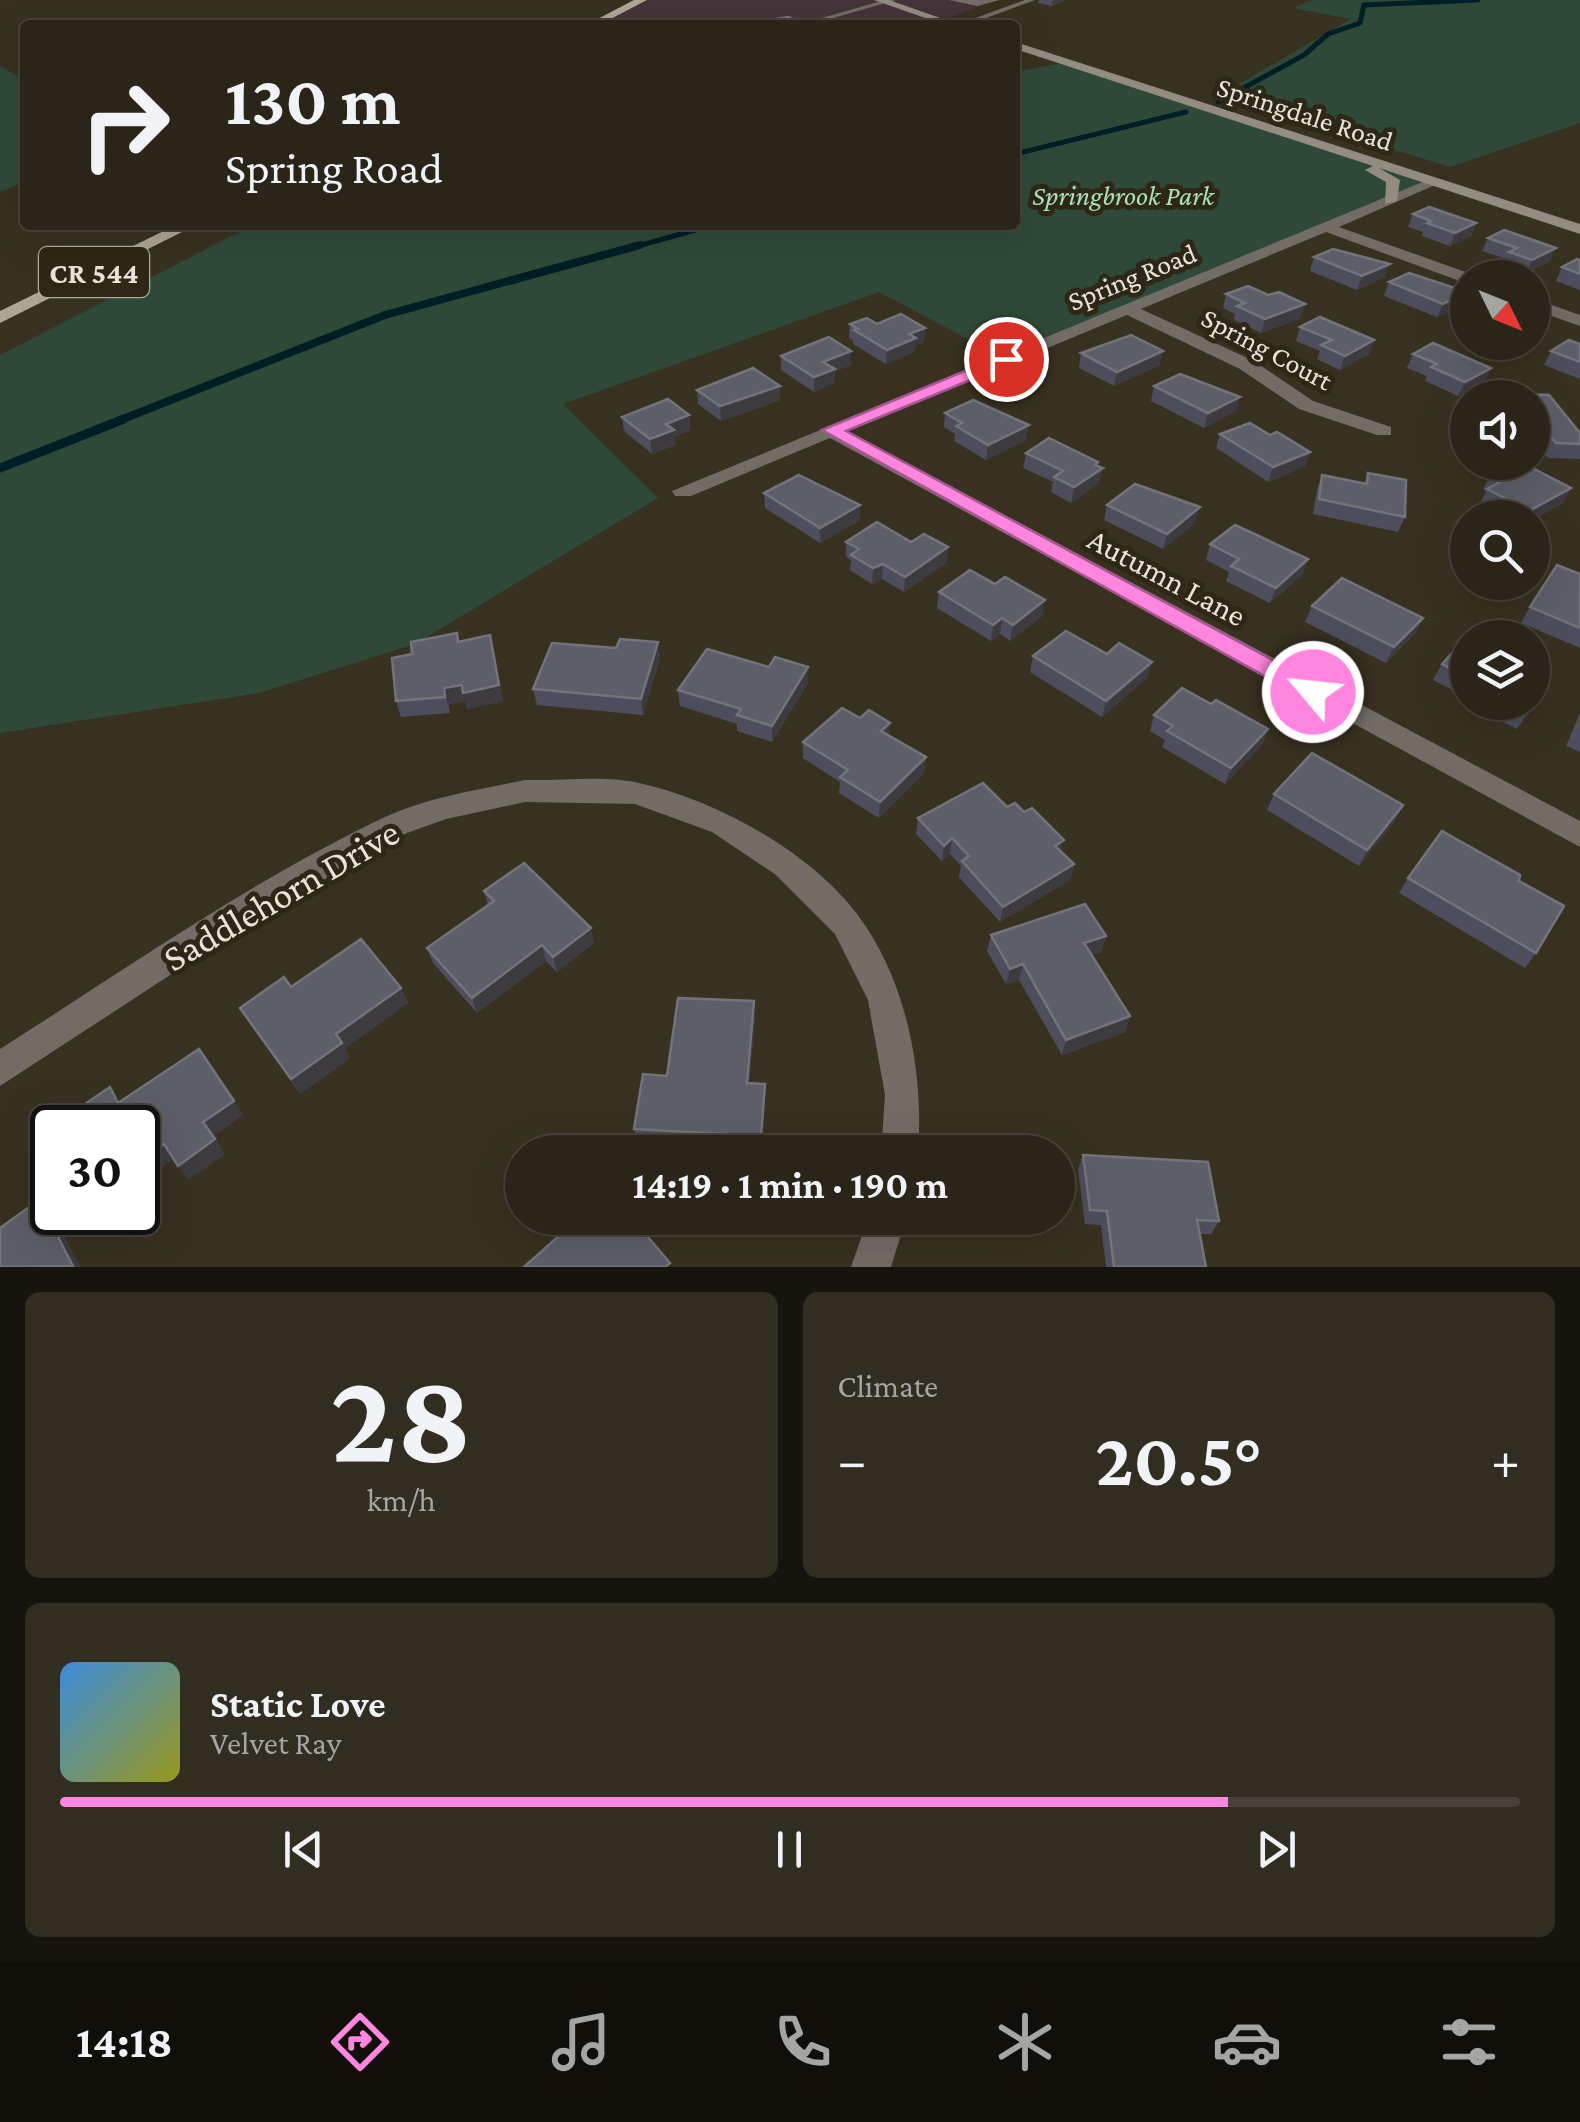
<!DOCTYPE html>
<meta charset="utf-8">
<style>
body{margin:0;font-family:"Crimson Pro",serif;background:#322d21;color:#f1f3f6;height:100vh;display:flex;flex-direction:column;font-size:38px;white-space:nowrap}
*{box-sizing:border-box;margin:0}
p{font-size:32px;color:#a5a5a2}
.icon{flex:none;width:55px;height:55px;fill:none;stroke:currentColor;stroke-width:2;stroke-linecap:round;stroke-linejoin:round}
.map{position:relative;height:1267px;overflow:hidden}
.details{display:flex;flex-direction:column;gap:25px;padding:25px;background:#17140d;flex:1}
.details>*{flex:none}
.top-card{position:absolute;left:20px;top:20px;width:1000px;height:210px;border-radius:10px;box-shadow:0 10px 40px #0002,0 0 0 2px #464237;background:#2a2518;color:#f1f3f6;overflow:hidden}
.needle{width:65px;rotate:133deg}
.buttons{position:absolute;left:1450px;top:260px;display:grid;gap:20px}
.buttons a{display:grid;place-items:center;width:100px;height:100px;border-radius:50%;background:#2a2518;box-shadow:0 10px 40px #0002,0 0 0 2px #464237;font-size:50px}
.speed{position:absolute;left:30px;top:1105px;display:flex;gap:20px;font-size:50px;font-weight:700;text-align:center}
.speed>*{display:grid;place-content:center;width:130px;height:130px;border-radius:50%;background:#2a2518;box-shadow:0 10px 40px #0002,0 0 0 2px #464237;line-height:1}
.speed .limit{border:5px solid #111;border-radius:15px;background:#fff;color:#111}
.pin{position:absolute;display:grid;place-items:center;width:85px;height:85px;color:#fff;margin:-42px;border:5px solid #fff;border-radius:50%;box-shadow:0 2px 10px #0007}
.me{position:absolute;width:110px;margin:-55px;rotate:298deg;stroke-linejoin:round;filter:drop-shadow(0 0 8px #0008)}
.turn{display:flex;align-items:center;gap:35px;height:210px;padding:0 40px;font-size:45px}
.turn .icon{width:130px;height:130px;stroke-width:2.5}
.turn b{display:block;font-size:70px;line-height:85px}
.big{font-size:75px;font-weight:700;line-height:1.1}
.details .card{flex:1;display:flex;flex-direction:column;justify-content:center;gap:15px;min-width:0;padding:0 35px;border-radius:15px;background:#322d21}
.details .dial{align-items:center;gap:0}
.dial b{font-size:130px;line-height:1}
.song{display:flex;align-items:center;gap:30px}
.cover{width:120px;height:120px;border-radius:15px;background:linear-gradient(135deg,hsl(210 70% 55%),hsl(60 70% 35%))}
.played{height:10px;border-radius:5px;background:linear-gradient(90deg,#ff85df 80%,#464237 80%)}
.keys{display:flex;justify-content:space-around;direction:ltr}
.heat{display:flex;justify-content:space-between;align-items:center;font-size:55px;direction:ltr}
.details .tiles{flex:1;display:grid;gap:25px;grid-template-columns:1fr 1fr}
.card:last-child{grid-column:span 2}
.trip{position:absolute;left:505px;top:1135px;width:570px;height:100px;border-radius:50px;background:#2a2518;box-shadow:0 10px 40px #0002,0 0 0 2px #464237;font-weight:700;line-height:100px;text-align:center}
.dock{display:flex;height:160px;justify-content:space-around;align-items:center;background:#110f0a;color:#a5a5a2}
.dock .icon{width:70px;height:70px}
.dock .on{color:#ff85df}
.dock b{font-size:45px;color:#f1f3f6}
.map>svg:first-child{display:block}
.commercial{fill:#46333a}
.green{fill:#2f4938}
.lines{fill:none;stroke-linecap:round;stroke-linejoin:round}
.stream-far2{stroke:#001e26;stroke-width:5}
.stream-far1{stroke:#001e26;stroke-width:8}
.stream{stroke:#001e26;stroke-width:9}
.service{fill:#716c64;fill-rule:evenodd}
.minor{fill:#716c64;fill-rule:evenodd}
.secondary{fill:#948c80;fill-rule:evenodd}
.primary{fill:#b0a595;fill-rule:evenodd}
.wall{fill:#4d4d5d}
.shaded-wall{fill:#3d3b3f}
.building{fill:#5e5e6b;stroke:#73737c;stroke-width:2.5}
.route{fill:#ff85df;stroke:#a65691;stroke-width:2.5}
.labels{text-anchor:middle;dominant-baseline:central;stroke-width:10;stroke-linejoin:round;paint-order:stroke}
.far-street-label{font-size:28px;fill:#e9e4da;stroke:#2e2716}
.far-park-label{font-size:28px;font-style:italic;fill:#a6e3bb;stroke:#2e2716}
.shield{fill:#2e2716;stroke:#b1ab9f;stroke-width:2.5}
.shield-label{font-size:30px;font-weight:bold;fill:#e9e4da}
.street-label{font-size:32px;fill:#e9e4da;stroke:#2e2716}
.near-street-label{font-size:38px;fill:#e9e4da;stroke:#2e2716}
</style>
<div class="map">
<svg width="1580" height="1267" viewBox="0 0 1580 1267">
<rect width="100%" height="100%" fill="#383120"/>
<polygon class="commercial" points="642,0 997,0 943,20 955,25 591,25"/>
<g class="green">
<polygon points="1312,0 1580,0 1580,123 1450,167 1220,95 1351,19 1293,8"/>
<polygon points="1069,62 1435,182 1006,359 879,292 563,404 658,498 415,644 259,693 0,733 0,355 253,225 1015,225 1015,72"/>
<polygon points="0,66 25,81 25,182 0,192"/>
</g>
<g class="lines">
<g class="stream-far2">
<polyline points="1218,102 1304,55 1328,34 1360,23 1364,5 1478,0"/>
<polyline points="1015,154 1186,112"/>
<polyline points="631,248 713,225"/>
</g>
<polyline class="stream-far1" points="118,421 385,315 640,245"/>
<polyline class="stream" points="0,468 124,419"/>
<g class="service">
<polygon points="885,0 896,0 809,25 797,25"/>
<polygon points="949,0 1000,0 977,6"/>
<polygon points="1025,0 1035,0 967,25 956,25"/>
</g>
<g class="minor">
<polygon points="1430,179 1442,182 1339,227 1474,275 1468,278 1468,284 1326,232 1141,309 1254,361 1313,401 1391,427 1391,435 1377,435 1299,409 1240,369 1127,315 847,431 1580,821 1580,847 830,438 691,496 675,496 672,491"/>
<polygon points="1532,298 1580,315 1580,326 1532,309"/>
<path d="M525,780C561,781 604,775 639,783C716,800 809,851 857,914C907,980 924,1073 918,1152H881L885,1095L868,1000L835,934L776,875L712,832L635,804L525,802L446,819L407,833L259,917L0,1086V1049C126,969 250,881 385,817C429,797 478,790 525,780Z"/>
<polygon points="868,1218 906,1218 891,1267 851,1267"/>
</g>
<g class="secondary">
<polygon points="874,0 889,0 960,25 945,25"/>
<polygon points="1015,42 1580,224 1580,234 1379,168 1400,180 1397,201 1385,204 1386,182 1365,170 1373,166 1015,49"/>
</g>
<g class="primary">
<polygon points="634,0 647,0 599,25 586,25"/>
<polygon points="176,225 196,225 0,323 0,311"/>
</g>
</g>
<g class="wall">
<polygon points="1039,0 1065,0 1052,6 1038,3"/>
<polygon points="1413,214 1476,223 1471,236 1450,246 1422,236 1423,232 1408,227"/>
<polygon points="1488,238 1550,261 1526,273 1504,265 1506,259 1482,251"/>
<polygon points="1314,257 1385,277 1357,290 1310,271"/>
<polygon points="1580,260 1580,290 1556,281 1562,267"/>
<polygon points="1389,282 1467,292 1461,306 1437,317 1384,296"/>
<polygon points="1226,294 1301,318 1261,333 1234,320 1235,314 1223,308"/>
<polygon points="850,324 877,324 925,328 924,342 915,345 914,352 886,364 853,344 853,340 849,338"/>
<polygon points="1300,327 1374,340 1369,354 1340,370 1317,359 1320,351 1296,341"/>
<polygon points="1502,342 1532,342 1520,350"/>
<polygon points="1580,344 1580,379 1544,365 1551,351"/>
<polygon points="1081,353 1160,365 1114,386 1079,368"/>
<polygon points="1413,354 1491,368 1484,382 1458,396 1425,381 1427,376 1407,368"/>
<polygon points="781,356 851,365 835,371 834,383 814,392 781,370"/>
<polygon points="780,386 780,400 721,421 698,404 697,390"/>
<polygon points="1154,386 1240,397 1236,411 1204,428 1151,401"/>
<polygon points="1511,394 1549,395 1580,433 1580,459 1548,458 1539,447 1532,447 1532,398 1509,398"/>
<polygon points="945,413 1026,440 986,460 954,441 955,434 944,427"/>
<polygon points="689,415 690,430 674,437 675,445 652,454 624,431 622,417"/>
<polygon points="1220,434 1270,435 1310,452 1305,466 1268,482 1216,448"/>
<polygon points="1026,453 1098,462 1099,483 1071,503 1051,492 1053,482 1023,468"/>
<polygon points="1368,473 1405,517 1398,532 1313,514 1317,490 1322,475 1364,484"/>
<polygon points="1491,474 1571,488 1563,503 1532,520 1532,518 1504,518 1480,504 1486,491 1483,489"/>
<polygon points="764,493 860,505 859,521 820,543 765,508"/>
<polygon points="1107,505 1195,523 1163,549 1104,520"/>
<polygon points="846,542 911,542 948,547 946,563 904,592 882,579 872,584 850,570 851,560 846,557"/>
<polygon points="1210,544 1308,559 1302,575 1270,603 1226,581 1229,572 1206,560"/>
<polygon points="1580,574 1580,648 1521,623 1530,607"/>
<polygon points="995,584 1045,600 1042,616 1010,641 1000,634 991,641 937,608 939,592"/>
<polygon points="1312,606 1423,618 1415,633 1386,663 1305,622"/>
<polygon points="490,635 503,701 467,709 465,701 449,704 450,713 401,717 396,701 412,654 459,642"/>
<polygon points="1468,646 1468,702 1532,702 1548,684 1517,729 1460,700 1462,695 1433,680 1442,664"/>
<polygon points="616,648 660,658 643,715 537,705 533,689"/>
<polygon points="1107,654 1152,662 1147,678 1102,717 1030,672 1033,656"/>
<polygon points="808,683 772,742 737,731 737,724 680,706 678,690"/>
<polygon points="1211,704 1268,729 1262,745 1225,784 1162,747 1165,740 1150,731 1154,715"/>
<polygon points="1580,713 1580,752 1566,746"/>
<polygon points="889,735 926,757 924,773 879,818 839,793 840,782 803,758 803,742"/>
<polygon points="1274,794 1395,821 1359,866 1267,810"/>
<polygon points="1007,807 1074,864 1070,880 1000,922 959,877 961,866 950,854 942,861 916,834 918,818"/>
<polygon points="1408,878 1519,881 1536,953 1525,968 1399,893"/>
<polygon points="484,891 594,943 557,972 546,961 477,1013 433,963 427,948 488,905"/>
<polygon points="991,935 1106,936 1101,952 1092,955 1130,1016 1125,1032 1062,1055 1019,980 1006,984 987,951"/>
<polygon points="291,987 401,988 408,1003 345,1048 350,1058 300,1094 240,1008"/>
<polygon points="755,1017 749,1083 765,1084 762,1150 637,1143 634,1129 667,1076"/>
<polygon points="1083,1155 1219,1221 1211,1234 1199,1234 1206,1267 1106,1267 1101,1225 1085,1224 1078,1169"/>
</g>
<g class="shaded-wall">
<polygon points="1055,0 1065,0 1052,6 1052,1"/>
<polygon points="1476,223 1471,236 1450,246 1455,233"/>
<polygon points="1556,248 1550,261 1526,273 1532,260"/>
<polygon points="1390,264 1385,277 1357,290 1362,276"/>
<polygon points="1467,292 1461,306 1437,317 1443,304"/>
<polygon points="1305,304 1301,318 1261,333 1265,319"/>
<polygon points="1548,323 1542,337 1532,342 1532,332"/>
<polygon points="925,328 924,342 915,345 914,352 886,364 887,350 909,334"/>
<polygon points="1374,340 1369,354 1340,370 1345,356"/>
<polygon points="1524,342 1532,342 1520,350"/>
<polygon points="851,351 851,365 835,371 834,383 814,392 814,377 823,362"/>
<polygon points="1163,351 1160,365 1114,386 1117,372"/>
<polygon points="1491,368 1484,382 1458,396 1465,382"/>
<polygon points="780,386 780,400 721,421 720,406"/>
<polygon points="1240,397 1236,411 1204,428 1208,413"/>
<polygon points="689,415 690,430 674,437 675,445 652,454 650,439 666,424"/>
<polygon points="1029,425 1026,440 986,460 988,445"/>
<polygon points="1310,452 1305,466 1268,482 1273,467"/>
<polygon points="1098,462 1096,473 1103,468 1099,483 1071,503 1074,487"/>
<polygon points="1571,488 1563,503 1532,520 1532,518 1525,518 1529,511"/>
<polygon points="860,505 859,521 820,543 820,528"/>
<polygon points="1200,507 1195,523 1163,549 1167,534"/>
<polygon points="948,547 946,563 904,592 905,577"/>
<polygon points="1308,559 1302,575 1270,603 1276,588"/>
<polygon points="883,564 882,579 872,584 873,568"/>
<polygon points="1045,600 1042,616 1010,641 1013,625"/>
<polygon points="1002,618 1000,634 991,641 993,625"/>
<polygon points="1423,618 1415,633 1386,663 1394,647"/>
<polygon points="490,635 503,701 467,709 465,701 449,704 450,713 444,688"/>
<polygon points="658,642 660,658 643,715 641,699"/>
<polygon points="1152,662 1147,678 1102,717 1106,701"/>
<polygon points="808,667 808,683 772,742 772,726"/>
<polygon points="1548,684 1538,700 1517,729 1527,713"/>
<polygon points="890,723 889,739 881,731"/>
<polygon points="1268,729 1262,745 1225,784 1231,768"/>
<polygon points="926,757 924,773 879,818 880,802"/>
<polygon points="1403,805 1395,821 1359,866 1367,850"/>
<polygon points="952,838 950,854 942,861 944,846"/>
<polygon points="1064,840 1060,856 1055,846"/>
<polygon points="1074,864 1070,880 1000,922 1003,907"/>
<polygon points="591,928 594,943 557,972 553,957"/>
<polygon points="1106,936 1101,952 1080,959 1084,943"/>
<polygon points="542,945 546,961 477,1013 472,998"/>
<polygon points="1023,964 1019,980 1006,984 1010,969"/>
<polygon points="401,988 408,1003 345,1048 350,1058 300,1094 291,1079 336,1034"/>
<polygon points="754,1001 755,1017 748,1097 747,1083"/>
<polygon points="1130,1016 1125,1032 1062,1055 1066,1040"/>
<polygon points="765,1084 765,1099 762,1150 761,1136"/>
<polygon points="234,1101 243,1115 214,1136 225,1154 189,1180 178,1166 203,1122"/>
<polygon points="164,1144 175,1158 138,1185 138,1162"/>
<polygon points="39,1200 53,1214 81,1267 72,1267"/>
</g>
<g class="building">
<polygon points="788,17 805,25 739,25"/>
<polygon points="1429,207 1476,223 1455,233 1427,223 1431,221 1413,214"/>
<polygon points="1504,230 1556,248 1532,260 1509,252 1517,248 1488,238"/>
<polygon points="1333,249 1390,264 1362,276 1314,257"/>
<polygon points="1577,259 1580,260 1580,274 1562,267"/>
<polygon points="1409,273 1467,292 1443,304 1389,282"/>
<polygon points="1248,286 1268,295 1279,292 1305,304 1265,319 1237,306 1245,303 1226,294"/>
<polygon points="901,314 925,328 909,334 916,338 887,350 854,330 858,329 850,324 867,318 877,324"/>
<polygon points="1320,317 1374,340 1345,356 1321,345 1332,340 1300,327"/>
<polygon points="1532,318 1548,323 1532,332"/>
<polygon points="1131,335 1163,351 1117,372 1081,353"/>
<polygon points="829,337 851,351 823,362 835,369 814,377 781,356"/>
<polygon points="1569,340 1580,344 1580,362 1551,351"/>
<polygon points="1433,343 1491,368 1465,382 1431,367 1437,364 1413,354"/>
<polygon points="753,368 780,386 720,406 697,390"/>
<polygon points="1180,374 1240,397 1208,413 1154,386"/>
<polygon points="1511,394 1549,395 1580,433 1580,444 1556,443 1547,432 1532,431 1532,398 1514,398"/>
<polygon points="668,399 689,415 666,424 674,430 650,439 622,417"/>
<polygon points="973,400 1029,425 988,445 956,426 962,423 945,413"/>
<polygon points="1250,423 1270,435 1277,432 1310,452 1273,467 1220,434"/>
<polygon points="1049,438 1098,462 1095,465 1103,468 1074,487 1054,477 1063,471 1026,453"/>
<polygon points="1513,462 1521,462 1571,488 1529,511 1487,489 1503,480 1491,474"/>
<polygon points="1368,473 1406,480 1405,517 1319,499 1322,475 1367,484"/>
<polygon points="799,475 860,505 820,528 764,493"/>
<polygon points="1135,484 1200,507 1167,534 1107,505"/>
<polygon points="877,522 911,542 924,534 948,547 905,577 883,564 873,568 851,555 859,549 846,542"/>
<polygon points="1235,525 1308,559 1276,588 1231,566 1239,559 1210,544"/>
<polygon points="1557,565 1580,574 1580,628 1530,607"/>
<polygon points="970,570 995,584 1005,577 1045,600 1013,625 1002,618 993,625 939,592"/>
<polygon points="1342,578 1423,618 1394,647 1312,606"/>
<polygon points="1066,631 1107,654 1119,643 1152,662 1106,701 1033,656"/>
<polygon points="457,633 458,642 490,635 499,685 463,693 462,685 444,688 445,697 396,701 392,658 412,654 411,642"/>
<polygon points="620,639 658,642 641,699 533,689 552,643 616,648"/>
<polygon points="1461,643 1468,646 1468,677 1442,664"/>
<polygon points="707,649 769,667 775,657 808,667 772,726 737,715 741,709 678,690"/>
<polygon points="1532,677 1548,684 1527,713 1506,702 1532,702"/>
<polygon points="1182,688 1211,704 1216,700 1268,729 1231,768 1167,731 1173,726 1154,715"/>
<polygon points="842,708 860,718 869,710 890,723 881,731 926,757 880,802 840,777 848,770 803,742"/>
<polygon points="1312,753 1403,805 1367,850 1274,794"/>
<polygon points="983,783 1007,807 1015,803 1024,812 1032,808 1064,840 1055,846 1074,864 1003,907 962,861 969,856 952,838 944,846 918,818"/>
<polygon points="1442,831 1520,875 1519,881 1564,906 1536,953 1408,878"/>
<polygon points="524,863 591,928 553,957 542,945 472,998 427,948 494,901 484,891"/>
<polygon points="1085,904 1106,936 1084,943 1130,1016 1066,1040 1023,964 1010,969 991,935"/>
<polygon points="361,939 401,988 336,1034 342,1043 291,1079 240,1008 284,977 291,987"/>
<polygon points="678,998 754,1001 747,1083 765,1084 761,1136 634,1129 643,1074 667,1076"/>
<polygon points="199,1049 234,1101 203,1122 215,1139 178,1166 164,1144 138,1162 138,1128 63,1128 60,1121 110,1087 118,1103"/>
<polygon points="1083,1155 1208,1162 1219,1221 1197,1220 1206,1267 1114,1267 1107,1211 1090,1210"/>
<polygon points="39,1200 73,1266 0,1267 0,1228"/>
<polygon points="579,1218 632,1218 670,1263 665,1267 524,1267"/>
</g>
<polygon class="route" points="1006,354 1012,355 1012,363 846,431 1321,686 1325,692 1321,698 1304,698 822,430"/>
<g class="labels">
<g class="far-street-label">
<text transform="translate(1305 114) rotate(18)">Springdale Road</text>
<text transform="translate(1132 277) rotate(-22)">Spring Road</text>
<text transform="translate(1267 349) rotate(28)">Spring Court</text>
</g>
<g class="far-park-label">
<text x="1123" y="195">Springbrook Park</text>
</g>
<rect class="shield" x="39" y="247" width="110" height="50" rx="8"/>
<g class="shield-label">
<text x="94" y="272">CR 544</text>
</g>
<g class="street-label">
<text transform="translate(1167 577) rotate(28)">Autumn Lane</text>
</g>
<g class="near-street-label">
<text transform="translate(281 895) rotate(-30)">Saddlehorn Drive</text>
</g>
</g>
</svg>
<div class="buttons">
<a><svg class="needle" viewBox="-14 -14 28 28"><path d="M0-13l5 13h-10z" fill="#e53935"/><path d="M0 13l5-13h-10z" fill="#a5a5a2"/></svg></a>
<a><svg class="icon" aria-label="sound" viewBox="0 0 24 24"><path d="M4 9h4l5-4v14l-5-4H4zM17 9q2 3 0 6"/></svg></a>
<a><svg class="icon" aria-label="search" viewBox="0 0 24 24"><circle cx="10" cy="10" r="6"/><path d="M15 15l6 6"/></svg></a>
<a><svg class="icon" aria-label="layers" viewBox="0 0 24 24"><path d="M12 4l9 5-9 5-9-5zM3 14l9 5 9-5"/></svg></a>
</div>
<div class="speed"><div class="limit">30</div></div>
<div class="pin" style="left:1006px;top:359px;background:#d93025"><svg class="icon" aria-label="arrive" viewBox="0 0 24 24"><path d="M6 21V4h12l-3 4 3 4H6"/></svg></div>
<svg class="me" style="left:1313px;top:692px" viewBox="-20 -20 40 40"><circle r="17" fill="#ff85df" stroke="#fff" stroke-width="3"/><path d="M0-11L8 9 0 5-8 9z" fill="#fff"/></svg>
<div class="trip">14:19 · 1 min · 190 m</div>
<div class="top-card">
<div class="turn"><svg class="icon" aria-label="right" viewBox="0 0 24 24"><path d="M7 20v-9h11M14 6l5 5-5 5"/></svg><div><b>130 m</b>Spring Road</div></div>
</div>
</div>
<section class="details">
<div class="tiles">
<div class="card dial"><b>28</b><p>km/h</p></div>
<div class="card"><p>Climate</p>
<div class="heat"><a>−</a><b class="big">20.5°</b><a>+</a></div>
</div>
<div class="card">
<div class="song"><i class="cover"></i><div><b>Static Love</b><p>Velvet Ray</p></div></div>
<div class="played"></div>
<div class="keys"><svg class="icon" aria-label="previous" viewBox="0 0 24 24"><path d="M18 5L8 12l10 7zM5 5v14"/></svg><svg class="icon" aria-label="pause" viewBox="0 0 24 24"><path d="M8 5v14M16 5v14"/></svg><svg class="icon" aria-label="next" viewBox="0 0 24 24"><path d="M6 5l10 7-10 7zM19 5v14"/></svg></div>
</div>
</div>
</section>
<nav class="dock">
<b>14:18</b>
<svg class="icon on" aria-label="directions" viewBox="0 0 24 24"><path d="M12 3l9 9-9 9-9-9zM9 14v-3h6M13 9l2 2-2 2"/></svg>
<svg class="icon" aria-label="music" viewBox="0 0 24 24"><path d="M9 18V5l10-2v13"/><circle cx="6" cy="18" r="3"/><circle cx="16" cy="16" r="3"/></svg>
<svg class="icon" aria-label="phone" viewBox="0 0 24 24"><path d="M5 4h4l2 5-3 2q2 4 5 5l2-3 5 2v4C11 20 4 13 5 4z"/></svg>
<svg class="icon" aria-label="climate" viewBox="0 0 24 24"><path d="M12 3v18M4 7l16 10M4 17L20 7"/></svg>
<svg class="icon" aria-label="car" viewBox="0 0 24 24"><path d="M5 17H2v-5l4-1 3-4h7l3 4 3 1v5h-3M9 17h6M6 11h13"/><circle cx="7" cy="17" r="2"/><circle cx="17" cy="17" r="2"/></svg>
<svg class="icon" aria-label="filters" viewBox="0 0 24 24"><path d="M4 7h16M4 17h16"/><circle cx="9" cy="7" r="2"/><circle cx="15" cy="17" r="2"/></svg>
</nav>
